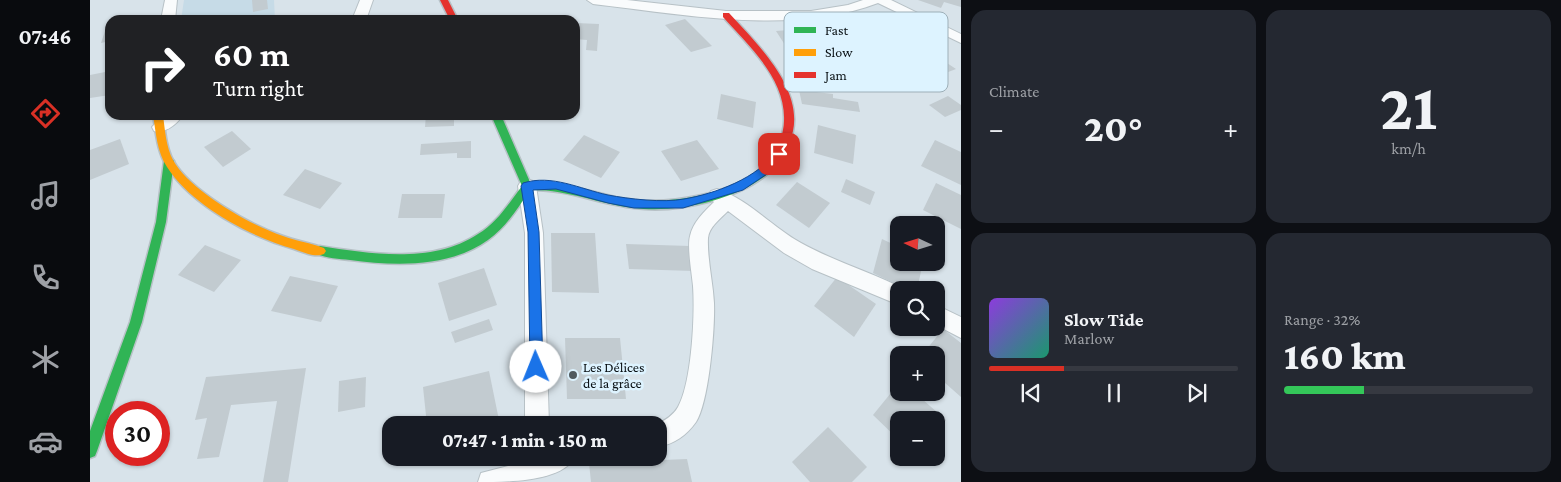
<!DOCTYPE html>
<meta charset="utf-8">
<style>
body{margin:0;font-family:"Crimson Pro",serif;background:#242831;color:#f1f3f6;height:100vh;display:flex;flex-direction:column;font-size:19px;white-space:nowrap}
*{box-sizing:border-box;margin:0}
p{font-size:16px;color:#9ea1a6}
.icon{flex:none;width:28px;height:28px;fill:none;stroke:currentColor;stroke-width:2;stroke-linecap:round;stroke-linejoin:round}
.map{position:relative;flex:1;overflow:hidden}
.drawer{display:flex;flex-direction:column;gap:10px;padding:10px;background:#0d0f14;width:600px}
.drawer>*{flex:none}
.hud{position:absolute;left:15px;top:15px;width:475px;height:105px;border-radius:15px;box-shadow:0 1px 4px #0004;background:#202124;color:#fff;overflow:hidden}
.needle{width:32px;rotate:274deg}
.controls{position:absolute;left:800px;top:216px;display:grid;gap:10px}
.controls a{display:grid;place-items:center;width:55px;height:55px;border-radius:10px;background:#171b24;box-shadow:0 1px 4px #0004;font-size:25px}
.speed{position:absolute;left:15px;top:401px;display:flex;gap:10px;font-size:25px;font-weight:700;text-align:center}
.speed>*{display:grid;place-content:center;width:65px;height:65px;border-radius:50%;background:#171b24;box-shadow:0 1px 4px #0004;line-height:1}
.speed .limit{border:8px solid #d22;background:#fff;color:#111}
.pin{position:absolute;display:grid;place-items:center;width:42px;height:42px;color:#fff;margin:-21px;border-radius:10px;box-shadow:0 2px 8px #0006}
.me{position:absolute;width:55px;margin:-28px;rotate:359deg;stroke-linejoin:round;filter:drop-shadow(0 0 4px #0008)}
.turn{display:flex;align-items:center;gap:18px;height:105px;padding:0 25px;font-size:22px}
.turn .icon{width:65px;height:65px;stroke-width:2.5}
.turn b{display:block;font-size:35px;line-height:42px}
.big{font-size:38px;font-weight:800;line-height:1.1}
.drawer .widget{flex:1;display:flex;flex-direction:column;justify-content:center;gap:8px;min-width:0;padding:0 18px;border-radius:15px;background:#242831}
.drawer .dial{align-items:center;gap:0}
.dial b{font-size:65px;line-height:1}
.song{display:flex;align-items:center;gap:15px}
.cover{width:60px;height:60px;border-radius:8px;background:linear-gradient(135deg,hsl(270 70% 55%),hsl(160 70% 35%))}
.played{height:5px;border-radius:2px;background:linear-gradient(90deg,#d93025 30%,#363941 30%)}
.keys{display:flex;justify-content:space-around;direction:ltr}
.heat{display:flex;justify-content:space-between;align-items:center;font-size:28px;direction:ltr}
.charge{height:8px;border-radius:4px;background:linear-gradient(90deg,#34c759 32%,#363941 0)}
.drawer .tiles{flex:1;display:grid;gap:10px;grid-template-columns:repeat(2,1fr)}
.trip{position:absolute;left:292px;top:416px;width:285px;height:50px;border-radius:15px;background:#171b24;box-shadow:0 1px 4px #0004;font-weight:800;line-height:50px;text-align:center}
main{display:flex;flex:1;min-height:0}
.tabs{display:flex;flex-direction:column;width:90px;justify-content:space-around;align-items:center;background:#090b0e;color:#9ea1a6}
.tabs .icon{width:35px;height:35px}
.tabs .active{color:#d93025}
.tabs b{font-size:22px;color:#f1f3f6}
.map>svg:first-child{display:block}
.built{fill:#c6dbe7}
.building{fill:#c2cbd0}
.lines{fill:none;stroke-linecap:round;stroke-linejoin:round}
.street-casing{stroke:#b7c1c6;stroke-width:2}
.fast-casing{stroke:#b7c1c6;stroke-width:3}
.slow-casing{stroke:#b7c1c6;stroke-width:3}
.jam-casing{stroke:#b7c1c6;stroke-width:3}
.path{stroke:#c9cbcd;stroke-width:2.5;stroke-dasharray:3 2;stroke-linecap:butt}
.street{fill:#f9fbfc;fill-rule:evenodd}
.fast{fill:#30b455;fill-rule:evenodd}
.slow{fill:#ff9f0a;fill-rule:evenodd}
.jam{fill:#e5322d;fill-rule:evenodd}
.route{fill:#1a73e8;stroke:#114b97}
.poi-dot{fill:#515a5f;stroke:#ddf3ff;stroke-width:2}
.labels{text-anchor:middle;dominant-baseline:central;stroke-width:5;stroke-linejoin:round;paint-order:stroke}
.poi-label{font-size:14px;fill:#091014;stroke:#ddf3ff;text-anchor:start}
.key{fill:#ddf3ff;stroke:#9dafb8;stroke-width:1}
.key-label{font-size:14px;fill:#091014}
</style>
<main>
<nav class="tabs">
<b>07:46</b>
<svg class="icon active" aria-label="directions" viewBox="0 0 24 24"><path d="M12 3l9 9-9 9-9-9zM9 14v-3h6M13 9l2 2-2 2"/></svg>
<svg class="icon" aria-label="music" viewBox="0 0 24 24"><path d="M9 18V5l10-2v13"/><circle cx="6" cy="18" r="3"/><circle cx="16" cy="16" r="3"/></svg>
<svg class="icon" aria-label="phone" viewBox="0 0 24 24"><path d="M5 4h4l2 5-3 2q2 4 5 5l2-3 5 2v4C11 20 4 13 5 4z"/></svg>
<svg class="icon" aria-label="climate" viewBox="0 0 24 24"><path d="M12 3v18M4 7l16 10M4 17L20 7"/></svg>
<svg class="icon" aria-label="car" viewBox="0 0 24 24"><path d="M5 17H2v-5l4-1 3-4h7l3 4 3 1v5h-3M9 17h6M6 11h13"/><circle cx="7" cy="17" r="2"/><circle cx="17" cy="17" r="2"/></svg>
</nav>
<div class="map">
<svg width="871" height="482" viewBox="0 0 871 482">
<rect width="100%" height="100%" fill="#d8e3ea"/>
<polygon class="built" points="94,0 184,0 185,20 91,20"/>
<g class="building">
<polygon points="162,0 177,0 178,9 163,12"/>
<polygon points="828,0 871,0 871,7 854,2 851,8"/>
<polygon points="595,19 622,46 601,52 575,25"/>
<polygon points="20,21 20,41 11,43 18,22"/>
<polygon points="486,23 509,24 507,51 496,50 497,40 485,39"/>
<polygon points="725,28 735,41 725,42 748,75 731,76 708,44 695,45 686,31"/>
<polygon points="831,44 848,57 866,69 853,74 818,49"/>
<polygon points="20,71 20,95 0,98 0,75"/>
<polygon points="709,90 743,94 743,98 768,102 770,112 712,104"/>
<polygon points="631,94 666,102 663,128 627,119"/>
<polygon points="858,96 871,105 871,110 855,117 839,105"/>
<polygon points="336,115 364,115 364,126 335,127"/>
<polygon points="728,125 766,135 763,164 724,153"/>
<polygon points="142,131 161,149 133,167 114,147"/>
<polygon points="494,135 530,152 511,178 473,160"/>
<polygon points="30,139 39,164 0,180 0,150"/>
<polygon points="607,140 629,169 591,181 571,151"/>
<polygon points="845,140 871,152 871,185 831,166"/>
<polygon points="381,141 381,158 367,158 367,153 330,155 331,144"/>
<polygon points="215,169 252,183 230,209 193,195"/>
<polygon points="756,179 785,192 780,205 751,192"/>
<polygon points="707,182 740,203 719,228 686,205"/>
<polygon points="846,183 871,195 871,229 833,210"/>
<polygon points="312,194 355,194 352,218 308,218"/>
<polygon points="461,233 505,233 509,293 462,292"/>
<polygon points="792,239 809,247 809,262 833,262 827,290 818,290 783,273"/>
<polygon points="536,244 600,246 604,271 539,269"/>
<polygon points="115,245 151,260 124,292 88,275"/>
<polygon points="394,268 407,305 359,321 348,283"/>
<polygon points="200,276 248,286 231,322 181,311"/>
<polygon points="747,277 786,304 764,337 724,306"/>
<polygon points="399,319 403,330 365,343 361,332"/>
<polygon points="853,329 871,343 871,397 846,375 846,355 832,355"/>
<polygon points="475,338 530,338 536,399 477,399"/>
<polygon points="216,368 198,482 173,482 187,401 141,405 129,457 107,459 117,418 105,420 116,377"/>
<polygon points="399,371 410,425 337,425 333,387"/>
<polygon points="276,377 275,407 248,412 249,381"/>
<polygon points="809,383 809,392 824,392 856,420 846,433 846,420 809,420 809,440 783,415"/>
<polygon points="738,427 777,467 762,482 720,482 702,462"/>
<polygon points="597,459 602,482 501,482 499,463"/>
</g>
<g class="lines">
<defs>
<g id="street">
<polygon points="75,0 87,0 85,20 71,20"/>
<polygon points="270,0 283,0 276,20 262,20"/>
<path d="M497,0H537L636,11H721L758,5L773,0H801L871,34V43L788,3C702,36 592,14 503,4Z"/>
<path d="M74,115H93C87,124 75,134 64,131L62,127Z"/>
<polygon points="437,179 443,181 446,186 453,233 459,425 435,425 435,233 428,186 431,181"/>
<path d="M627,189C658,199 682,227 711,243C745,262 782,272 816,290H809V305L722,269L694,253L638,211C630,219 619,227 618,238C617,259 623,282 624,303C625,328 619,402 606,422C596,436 585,443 569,447V425H565C574,421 583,416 588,407C602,382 605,314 603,286C602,274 597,247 600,236C603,222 614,212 624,202L618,196L621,191Z"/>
<polygon points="846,305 871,317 871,338 846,325"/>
<path d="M449,458H484C471,482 416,482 388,482L391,473Z"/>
</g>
<g id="fast">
<path d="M401,115H411L440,182C472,181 500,192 530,198C575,206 647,196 680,160C686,153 688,146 693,137H699L701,140C697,150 693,159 686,166C656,199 587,214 544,208C509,204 476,189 440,190C428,208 416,227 398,240C359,268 305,266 260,260C249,259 237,258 226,254L224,251L226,248L230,246C281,254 343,264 388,234C407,223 419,203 432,186Z"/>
<polygon points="79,157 84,161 76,222 52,322 7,451 5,456 0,458 0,431 40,322 66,222 74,161"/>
</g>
<path id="slow" d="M63,115H73C75,130 76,147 83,160C100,191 160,225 193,236C206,241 221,243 234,248L236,251L234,254C225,258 213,252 204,249C161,237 102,206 77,167C67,152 66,133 63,115Z"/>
<g id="jam">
<polygon points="350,0 358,0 368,20 360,20"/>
<path d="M633,13H639C668,45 721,95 699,143H693L691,140C692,134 694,127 694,121C696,79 659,46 633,17Z"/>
</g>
</defs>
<use href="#street" class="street-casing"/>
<use href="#fast" class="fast-casing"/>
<use href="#slow" class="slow-casing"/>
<use href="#jam" class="jam-casing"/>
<polyline class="path" points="774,18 796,33"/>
<use href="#street" class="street"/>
<use href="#fast" class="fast"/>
<use href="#slow" class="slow"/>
<use href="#jam" class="jam"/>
</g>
<path class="route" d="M689,150L694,154L686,168L653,190L593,208H544L518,203L466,189L443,190L449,232L453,367L451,372L446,374L441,372L440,367L438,232L431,186L433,183C462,174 490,189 518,195C539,199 573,203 594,199C624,194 669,178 686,151Z"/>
<circle class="poi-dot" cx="483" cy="375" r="5"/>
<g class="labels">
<g class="poi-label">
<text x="493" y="367">Les Délices<tspan x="493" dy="16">de la grâce</tspan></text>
</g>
</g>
<rect x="694" y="12" width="164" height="80" rx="8" class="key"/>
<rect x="704" y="27" width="22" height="6" fill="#30b455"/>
<rect x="704" y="49" width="22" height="7" fill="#ff9f0a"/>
<rect x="704" y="72" width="22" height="6" fill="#e5322d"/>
<g class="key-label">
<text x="735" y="35">Fast</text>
<text x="735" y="57">Slow</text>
<text x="735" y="80">Jam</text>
</g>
</svg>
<div class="controls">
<a><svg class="needle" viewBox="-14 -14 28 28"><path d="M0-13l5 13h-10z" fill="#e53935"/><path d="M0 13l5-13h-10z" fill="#9ea1a6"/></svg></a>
<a><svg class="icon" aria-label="search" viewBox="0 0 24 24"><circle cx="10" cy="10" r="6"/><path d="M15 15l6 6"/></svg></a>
<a>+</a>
<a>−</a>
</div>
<div class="speed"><div class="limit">30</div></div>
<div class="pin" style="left:689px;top:154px;background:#d93025"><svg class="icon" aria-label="arrive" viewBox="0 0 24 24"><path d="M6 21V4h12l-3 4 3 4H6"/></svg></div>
<svg class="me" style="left:446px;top:367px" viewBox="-20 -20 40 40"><circle r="19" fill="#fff"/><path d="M0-13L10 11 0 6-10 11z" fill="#1a73e8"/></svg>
<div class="trip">07:47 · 1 min · 150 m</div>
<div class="hud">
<div class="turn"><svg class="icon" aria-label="right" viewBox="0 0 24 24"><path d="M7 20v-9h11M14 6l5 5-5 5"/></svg><div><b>60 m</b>Turn right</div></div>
</div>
</div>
<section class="drawer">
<div class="tiles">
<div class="widget"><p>Climate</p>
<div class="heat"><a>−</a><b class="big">20°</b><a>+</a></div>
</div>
<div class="widget dial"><b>21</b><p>km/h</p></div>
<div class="widget">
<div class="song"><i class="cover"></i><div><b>Slow Tide</b><p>Marlow</p></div></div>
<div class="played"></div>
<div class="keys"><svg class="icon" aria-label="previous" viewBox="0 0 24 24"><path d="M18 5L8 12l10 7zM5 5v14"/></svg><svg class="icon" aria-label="pause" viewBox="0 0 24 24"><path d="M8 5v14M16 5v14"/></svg><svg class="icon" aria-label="next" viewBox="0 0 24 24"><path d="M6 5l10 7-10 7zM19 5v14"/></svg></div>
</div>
<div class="widget"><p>Range · 32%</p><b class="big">160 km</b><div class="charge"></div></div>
</div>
</section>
</main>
